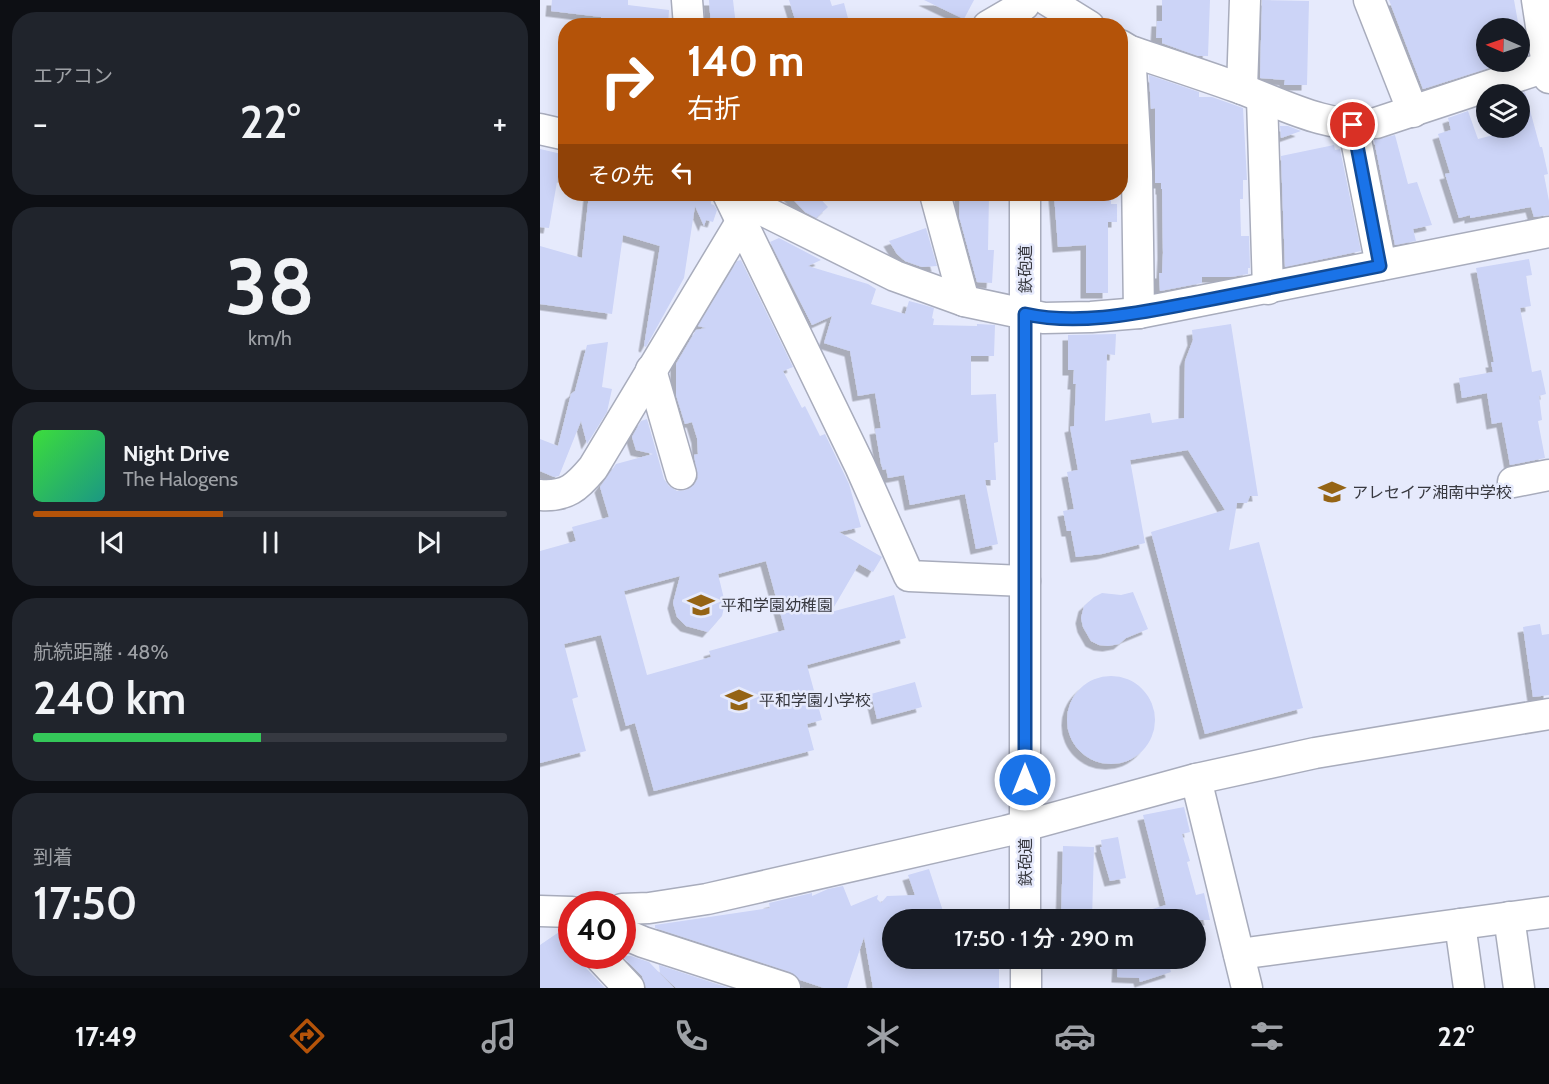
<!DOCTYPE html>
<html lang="ja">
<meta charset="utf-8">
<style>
body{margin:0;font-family:Cabin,"Noto Sans JP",sans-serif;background:#20242c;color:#f1f3f6;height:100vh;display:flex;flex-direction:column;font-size:22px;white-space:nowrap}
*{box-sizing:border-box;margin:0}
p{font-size:20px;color:#9ea1a6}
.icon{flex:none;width:33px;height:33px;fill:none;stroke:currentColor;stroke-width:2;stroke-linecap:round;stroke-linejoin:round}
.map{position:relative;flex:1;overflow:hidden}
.details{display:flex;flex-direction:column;gap:12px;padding:12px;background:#0d0f14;width:540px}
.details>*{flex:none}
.banner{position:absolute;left:18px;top:18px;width:570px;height:183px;border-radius:24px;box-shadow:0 3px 15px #0003;background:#b45309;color:#fff;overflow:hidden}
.needle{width:39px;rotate:272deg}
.fabs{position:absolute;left:936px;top:18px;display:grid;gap:12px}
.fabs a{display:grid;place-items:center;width:54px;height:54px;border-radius:50%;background:#171b24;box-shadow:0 3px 15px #0003;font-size:30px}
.speed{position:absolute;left:18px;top:891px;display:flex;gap:12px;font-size:30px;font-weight:700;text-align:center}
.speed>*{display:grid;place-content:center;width:78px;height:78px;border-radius:50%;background:#171b24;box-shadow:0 3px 15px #0003;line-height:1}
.speed .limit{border:9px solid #d22;background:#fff;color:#111}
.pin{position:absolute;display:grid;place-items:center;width:51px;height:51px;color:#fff;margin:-26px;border:3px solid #fff;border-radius:50%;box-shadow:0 2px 6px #0007}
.me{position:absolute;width:66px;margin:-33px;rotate:0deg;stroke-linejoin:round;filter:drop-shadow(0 0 4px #0008)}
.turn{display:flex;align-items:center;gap:21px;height:126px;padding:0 30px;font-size:27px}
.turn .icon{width:78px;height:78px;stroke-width:2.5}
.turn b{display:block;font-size:42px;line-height:51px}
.then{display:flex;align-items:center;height:57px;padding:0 30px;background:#0003;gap:12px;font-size:22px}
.big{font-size:45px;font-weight:600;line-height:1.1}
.details .tile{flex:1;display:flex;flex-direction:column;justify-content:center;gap:9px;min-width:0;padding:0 21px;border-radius:24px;background:#20242c}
.details .dial{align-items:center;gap:0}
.dial b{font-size:78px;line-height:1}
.song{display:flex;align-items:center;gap:18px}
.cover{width:72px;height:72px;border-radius:9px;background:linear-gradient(135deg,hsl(120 70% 55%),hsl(170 70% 35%))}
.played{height:6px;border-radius:3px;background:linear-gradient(90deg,#b45309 40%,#363941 40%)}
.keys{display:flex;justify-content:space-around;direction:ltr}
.heat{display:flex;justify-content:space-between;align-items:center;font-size:33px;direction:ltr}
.charge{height:9px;border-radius:4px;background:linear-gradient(90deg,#34c759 48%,#363941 0)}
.trip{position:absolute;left:342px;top:909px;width:324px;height:60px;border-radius:30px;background:#171b24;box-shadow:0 3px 15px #0003;font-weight:600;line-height:60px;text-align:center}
.dock{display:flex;height:96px;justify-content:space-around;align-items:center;background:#090b0e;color:#9ea1a6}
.dock .icon{width:42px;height:42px}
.dock .on{color:#b45309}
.dock b{font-size:27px;color:#f1f3f6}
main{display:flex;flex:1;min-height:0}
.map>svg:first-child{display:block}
.building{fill:#ccd4f7;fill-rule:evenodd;filter:url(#shadow)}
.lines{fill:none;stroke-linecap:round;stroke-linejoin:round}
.minor-casing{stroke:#a8acbc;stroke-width:33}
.minor{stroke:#fff;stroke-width:30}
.route-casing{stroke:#114b97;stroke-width:15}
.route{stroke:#1a73e8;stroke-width:10}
.labels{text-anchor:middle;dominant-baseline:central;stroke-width:5;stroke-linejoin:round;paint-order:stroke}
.street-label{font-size:16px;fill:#383940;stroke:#e6eafc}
.poi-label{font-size:16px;fill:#383940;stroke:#e6eafc;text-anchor:start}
</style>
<main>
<section class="details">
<div class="tile"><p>エアコン</p>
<div class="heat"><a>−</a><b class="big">22°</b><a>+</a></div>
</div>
<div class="tile dial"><b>38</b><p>km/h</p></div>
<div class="tile">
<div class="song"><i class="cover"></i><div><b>Night Drive</b><p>The Halogens</p></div></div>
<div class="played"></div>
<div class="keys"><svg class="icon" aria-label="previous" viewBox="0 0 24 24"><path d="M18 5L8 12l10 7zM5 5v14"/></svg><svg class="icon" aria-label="pause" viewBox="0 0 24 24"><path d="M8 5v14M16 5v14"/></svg><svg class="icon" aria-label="next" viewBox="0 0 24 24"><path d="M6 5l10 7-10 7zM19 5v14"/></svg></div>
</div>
<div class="tile"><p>航続距離 · 48%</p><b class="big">240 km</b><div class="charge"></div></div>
<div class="tile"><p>到着</p><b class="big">17:50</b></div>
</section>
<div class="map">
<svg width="1009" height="988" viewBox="0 0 1009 988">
<defs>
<filter id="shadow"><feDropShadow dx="-5.5" dy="5.5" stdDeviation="0" flood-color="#0004"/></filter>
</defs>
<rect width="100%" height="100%" fill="#e6eafc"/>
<g class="building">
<polygon points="12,0 88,0 88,5 129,10 128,26 86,23 86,26 61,26 61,17 11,11"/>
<polygon points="169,0 193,0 196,26 171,26"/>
<polygon points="249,0 290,0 292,6 304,3 310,26 257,26"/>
<polygon points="384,0 434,0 424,19"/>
<polygon points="622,0 670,0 668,56 658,56 622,43 622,38 616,38 617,21 622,21"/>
<polygon points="722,0 769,1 767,85 744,85 745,80 720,78"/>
<polygon points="849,0 974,0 979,28 946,28 946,62 968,62 883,89"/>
<polygon points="609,75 659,92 659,97 672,97 703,108 707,180 703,180 703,199 700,199 701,236 709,236 710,268 708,268 708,274 691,277 662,277 662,283 620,291 619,273 622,273 623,253 622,189 621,189 621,183 615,183 615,108 611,109"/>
<polygon points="985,92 1000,147 1002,147 1008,174 1004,175 1009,201 1009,215 994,217 991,207 930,218 930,215 919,218 905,174 910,173 898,134 911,130 908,118 928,111 938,139 969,131 968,128 980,128 980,94 978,94"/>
<polygon points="740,126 748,126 761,131 741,138"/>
<polygon points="855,135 868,184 877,182 892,225 873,229 876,241 855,245 834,140"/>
<polygon points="794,145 795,150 800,149 821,251 745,267 741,156"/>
<polygon points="0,149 26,155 23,177 18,176 9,228 0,227"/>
<polygon points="49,194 171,194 171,204 174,205 177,210 173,222 166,220 164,226 155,206 144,278 106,347 104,346 120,246 83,235 72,314 0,304 0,246 42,258"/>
<polygon points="248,194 276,194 288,207 276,218 265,212"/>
<polygon points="420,194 449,194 448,250 454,250 452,283 437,282 419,216"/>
<polygon points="514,194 549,194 549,197 571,197 571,204 577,204 577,222 568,222 568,293 546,293 546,245 518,247"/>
<polygon points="386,228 397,266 382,267 365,261 357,254 349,241"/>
<polygon points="239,238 281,260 268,266 328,284 336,289 331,304 365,314 369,301 384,305 394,308 392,318 394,319 393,325 437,326 437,324 455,325 454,356 431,356 431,395 456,394 458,442 454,443 456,480 445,480 458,544 436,549 425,494 370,505 364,475 348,478 346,469 343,470 341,464 335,429 341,428 335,393 318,396 310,351 284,343 292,316 272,325 230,242"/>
<polygon points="989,259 992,275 986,276 991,306 980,308 992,372 1001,370 1006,394 999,396 1002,420 998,421 1005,458 970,465 962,422 952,424 947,393 922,398 919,378 953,372 951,362 954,362 936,268"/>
<path d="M201,260L253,367L243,371L262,408L265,406L280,436L285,434L309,484L321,527L299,532L342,557L333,572L319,564L291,612L354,595L366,638L267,665L282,720L267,724L274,750L114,791L95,723L86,726L61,635L24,644L38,697L32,699L46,751L0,763V551L36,541L32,527L69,517L60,487L76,464L113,454L96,450L92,437L101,421L107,419L124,479L129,486L137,491L146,490L154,485L158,478L154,455L158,454L157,438L152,422L145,424L136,395V364L156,330L166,328L158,326L197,261ZM226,561L245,630L169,651L171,657L107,675L84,591L140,576L133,603L137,617L146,626L168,632L182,616L185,603L178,574Z"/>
<polygon points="691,324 718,496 710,496 707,503 697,503 689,550 719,542 763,708 665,734 611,532 685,510 648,450 590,460 605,543 562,554 536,557 531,531 527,531 523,511 534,509 527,472 538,470 530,427 534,426 536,384 533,384 534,370 528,370 528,335 576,334 575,355 567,354 565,421 610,413 612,423 644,418 645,361 653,340 652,330"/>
<polygon points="68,342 62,387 72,389 67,412 47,444 41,421 19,476 14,477 0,471 0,439 18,446 31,394 35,391 47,345"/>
<polygon points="593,592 608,629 586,638 579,644 568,646 559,645 551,641 543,627 541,618 544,606 554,597 562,593 581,595"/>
<polygon points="1000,624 1002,635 1009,634 1009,695 993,697 983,627"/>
<circle cx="571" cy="720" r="44"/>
<polygon points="375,682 382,707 337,719 331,694"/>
<polygon points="644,807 650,832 642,834 650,861 647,862 656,895 664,893 670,920 592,920 592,915 626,905 603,815"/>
<polygon points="578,837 586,878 570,881 560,847 562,847 561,840"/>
<polygon points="523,846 554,847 552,920 521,920"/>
<polygon points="389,869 406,920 352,920 352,958 459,958 459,988 333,988 324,937 307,988 284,988 260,980 250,972 115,928 115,925 230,908 229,903 272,893 272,896 288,889 303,886 311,906 338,895 337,899 341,903 347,896 375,895 368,875"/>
<polygon points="22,930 32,944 32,956 42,956 46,968 65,988 0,988 0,945"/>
<polygon points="82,956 91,956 109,962 134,988 106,988 102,976"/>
<polygon points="578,958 627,958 631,972 600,982 599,978 577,977"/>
<polygon points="119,965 189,988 136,988 120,973"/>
</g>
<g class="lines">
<defs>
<g id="minor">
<polyline points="147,0 149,26"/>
<polyline points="507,0 549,26"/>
<polyline points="829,0 873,112"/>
<polyline points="997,0 1009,78"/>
<polyline points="448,26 484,5"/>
<path d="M580,45L590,51C626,63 663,75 699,88C742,104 789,130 836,123L1009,66"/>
<polyline points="590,51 597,172 599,313"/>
<polyline points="702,89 705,0"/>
<polyline points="722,98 728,289"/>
<polyline points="813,125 841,265"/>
<polyline points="0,129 26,135"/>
<polyline points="188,194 320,466 369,576 485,581"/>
<polyline points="190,194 355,276 424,301 504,318 551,317 599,313 1009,232"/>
<polyline points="395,194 424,301"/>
<polyline points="485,194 485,920"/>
<polyline points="111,370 141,474"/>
<polyline points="973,482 1009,475"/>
<path d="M0,495C27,497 37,487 53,468L201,222"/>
<polyline points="656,779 707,988"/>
<polyline points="82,909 109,908 167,899 466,831 656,779 775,753 1009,714"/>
<polyline points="0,911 32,912"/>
<polyline points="969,917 979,988"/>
<polyline points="920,924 929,988"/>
<polyline points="82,933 103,942 245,988"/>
<polyline points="699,954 1009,912"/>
<polyline points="59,956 89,988"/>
<polyline points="486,958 486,988"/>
</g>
</defs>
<use href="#minor" class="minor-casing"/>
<use href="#minor" class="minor"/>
</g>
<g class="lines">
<defs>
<path id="route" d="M485,780V314C539,326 599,313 652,303C715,291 778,278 840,266L813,125"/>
</defs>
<use href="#route" class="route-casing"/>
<use href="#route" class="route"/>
</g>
<defs>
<symbol id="school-bare" viewBox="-9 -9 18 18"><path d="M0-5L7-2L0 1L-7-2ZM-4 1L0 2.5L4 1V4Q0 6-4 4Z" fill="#956415" stroke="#e6eafc" stroke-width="2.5" paint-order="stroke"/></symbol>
</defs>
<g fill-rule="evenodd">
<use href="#school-bare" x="773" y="473" width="38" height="38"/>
<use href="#school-bare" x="142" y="586" width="38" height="38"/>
<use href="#school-bare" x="180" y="681" width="38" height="38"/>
</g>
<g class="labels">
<g class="street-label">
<text transform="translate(485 269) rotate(-90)">鉄砲道</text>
<text transform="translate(485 862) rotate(-90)">鉄砲道</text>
</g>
<g class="poi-label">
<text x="812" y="492">アレセイア湘南中学校</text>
<text x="181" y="605">平和学園幼稚園</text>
<text x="219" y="700">平和学園小学校</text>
</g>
</g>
</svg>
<div class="fabs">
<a><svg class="needle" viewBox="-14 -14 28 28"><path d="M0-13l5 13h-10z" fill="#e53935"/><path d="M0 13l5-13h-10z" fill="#9ea1a6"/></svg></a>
<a><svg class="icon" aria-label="layers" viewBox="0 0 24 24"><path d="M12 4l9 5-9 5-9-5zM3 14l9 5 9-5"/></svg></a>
</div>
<div class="speed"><div class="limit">40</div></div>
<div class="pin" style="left:813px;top:125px;background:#d93025"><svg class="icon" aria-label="arrive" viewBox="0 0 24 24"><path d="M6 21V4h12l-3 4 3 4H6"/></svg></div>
<svg class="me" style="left:485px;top:780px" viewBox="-20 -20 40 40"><circle r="17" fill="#1a73e8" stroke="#fff" stroke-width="3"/><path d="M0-11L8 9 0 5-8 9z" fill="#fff"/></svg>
<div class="trip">17:50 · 1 分 · 290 m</div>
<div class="banner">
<div class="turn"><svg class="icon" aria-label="right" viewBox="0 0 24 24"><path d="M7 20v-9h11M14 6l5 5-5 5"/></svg><div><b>140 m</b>右折</div></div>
<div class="then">その先<svg class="icon" aria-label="left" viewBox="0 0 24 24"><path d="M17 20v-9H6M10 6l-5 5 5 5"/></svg></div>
</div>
</div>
</main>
<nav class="dock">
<b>17:49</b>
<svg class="icon on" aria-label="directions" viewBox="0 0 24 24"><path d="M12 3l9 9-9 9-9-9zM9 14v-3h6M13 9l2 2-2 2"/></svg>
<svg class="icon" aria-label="music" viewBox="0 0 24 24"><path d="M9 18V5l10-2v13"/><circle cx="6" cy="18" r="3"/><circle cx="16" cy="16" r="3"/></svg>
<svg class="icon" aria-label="phone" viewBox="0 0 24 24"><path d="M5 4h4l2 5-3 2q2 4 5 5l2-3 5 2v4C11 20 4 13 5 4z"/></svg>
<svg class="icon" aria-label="climate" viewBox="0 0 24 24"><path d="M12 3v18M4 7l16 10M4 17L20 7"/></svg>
<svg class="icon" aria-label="car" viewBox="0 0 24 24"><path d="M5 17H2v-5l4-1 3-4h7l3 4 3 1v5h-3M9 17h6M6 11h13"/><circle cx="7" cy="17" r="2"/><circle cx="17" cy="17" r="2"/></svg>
<svg class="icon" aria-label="filters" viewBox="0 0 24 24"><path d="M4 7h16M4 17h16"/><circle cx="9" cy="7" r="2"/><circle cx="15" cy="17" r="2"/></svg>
<b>22°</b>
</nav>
